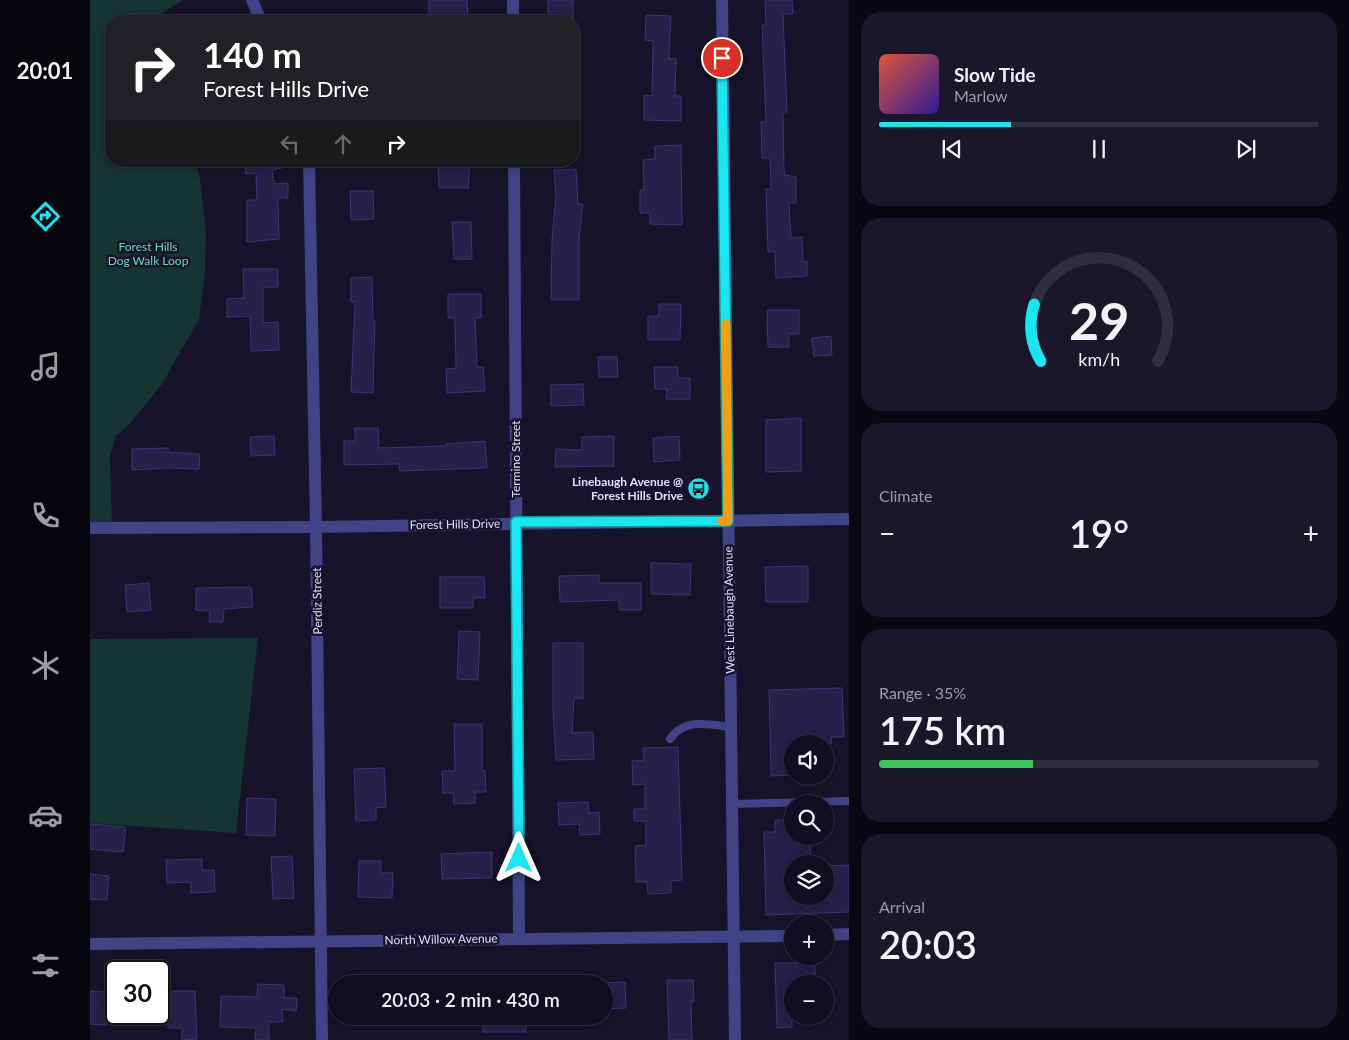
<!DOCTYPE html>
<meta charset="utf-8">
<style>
body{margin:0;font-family:Lato,sans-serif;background:#191729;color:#f1f3f6;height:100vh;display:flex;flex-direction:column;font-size:19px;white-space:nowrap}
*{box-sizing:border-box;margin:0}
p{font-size:16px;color:#9c9ca5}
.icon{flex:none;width:28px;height:28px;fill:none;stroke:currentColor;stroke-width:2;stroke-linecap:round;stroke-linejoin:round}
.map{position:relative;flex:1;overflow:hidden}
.sheet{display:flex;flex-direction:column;gap:12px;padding:12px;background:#090812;width:500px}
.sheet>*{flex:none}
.guide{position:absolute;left:15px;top:15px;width:475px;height:152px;border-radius:20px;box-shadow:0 2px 12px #0003,0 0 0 1px #302e3e;background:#202124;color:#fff;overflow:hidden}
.controls{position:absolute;left:694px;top:735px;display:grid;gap:10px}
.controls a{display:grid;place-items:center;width:50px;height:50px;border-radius:50%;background:#100e20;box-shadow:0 2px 12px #0003,0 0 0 1px #302e3e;font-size:25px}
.speed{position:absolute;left:15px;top:960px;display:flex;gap:10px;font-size:25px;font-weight:700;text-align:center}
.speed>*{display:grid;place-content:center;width:65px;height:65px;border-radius:50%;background:#100e20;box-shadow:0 2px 12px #0003,0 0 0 1px #302e3e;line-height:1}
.speed .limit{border:2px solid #111;border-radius:8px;background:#fff;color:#111}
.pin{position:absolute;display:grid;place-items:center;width:42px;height:42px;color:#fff;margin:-21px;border:2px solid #fff;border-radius:50%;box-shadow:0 1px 5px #0007}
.me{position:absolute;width:55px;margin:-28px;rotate:0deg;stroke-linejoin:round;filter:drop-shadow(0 0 4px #0008)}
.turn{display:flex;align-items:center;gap:18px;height:105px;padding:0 15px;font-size:22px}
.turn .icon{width:65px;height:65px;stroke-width:2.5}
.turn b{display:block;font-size:35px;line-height:42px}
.lanes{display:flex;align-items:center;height:48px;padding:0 15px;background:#0003;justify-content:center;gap:25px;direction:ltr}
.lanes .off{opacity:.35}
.big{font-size:38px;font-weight:600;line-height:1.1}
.sheet .widget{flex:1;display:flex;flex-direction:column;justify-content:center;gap:8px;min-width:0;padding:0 18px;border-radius:20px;background:#191729}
.sheet .dial{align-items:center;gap:0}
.dial svg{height:130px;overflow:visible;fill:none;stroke:#302e3e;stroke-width:7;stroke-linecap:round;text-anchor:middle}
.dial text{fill:#f1f3f6;stroke:none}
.song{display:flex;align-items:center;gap:15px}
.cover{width:60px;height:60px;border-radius:8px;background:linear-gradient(135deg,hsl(10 70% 55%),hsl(250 70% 35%))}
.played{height:5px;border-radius:2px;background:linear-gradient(90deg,#17e7f0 30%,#302e3e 30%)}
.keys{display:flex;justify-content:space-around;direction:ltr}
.heat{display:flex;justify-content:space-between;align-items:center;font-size:28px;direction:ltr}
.charge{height:8px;border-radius:4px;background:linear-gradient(90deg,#34c759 35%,#302e3e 0)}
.trip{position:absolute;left:238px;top:975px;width:285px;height:50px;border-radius:25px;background:#100e20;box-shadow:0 2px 12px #0003,0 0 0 1px #302e3e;font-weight:600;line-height:50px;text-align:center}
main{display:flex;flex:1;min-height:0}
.tabs{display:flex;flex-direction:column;width:90px;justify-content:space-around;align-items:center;background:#06060d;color:#9c9ca5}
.tabs .icon{width:35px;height:35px}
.tabs .selected{color:#17e7f0}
.tabs b{font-size:22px;color:#f1f3f6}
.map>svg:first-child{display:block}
.green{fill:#163431}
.building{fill:#26204a;stroke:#3d3475}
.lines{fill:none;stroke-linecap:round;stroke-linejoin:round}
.service{stroke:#414386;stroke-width:8}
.minor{stroke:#414386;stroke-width:12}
.tertiary{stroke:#414386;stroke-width:12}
.route-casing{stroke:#0f969c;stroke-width:12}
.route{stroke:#17e7f0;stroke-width:9}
.slow{stroke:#f59e0b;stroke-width:9}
.labels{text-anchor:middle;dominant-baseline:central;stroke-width:5;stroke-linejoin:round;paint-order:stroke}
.park-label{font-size:12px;fill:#6ddab9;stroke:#16132a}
.street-label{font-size:12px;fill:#e0defd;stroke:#16132a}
.poi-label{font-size:12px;font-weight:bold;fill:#e0defd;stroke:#16132a;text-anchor:end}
</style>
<main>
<nav class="tabs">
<b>20:01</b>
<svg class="icon selected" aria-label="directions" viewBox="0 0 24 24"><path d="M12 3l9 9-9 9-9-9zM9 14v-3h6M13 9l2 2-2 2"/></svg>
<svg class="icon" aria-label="music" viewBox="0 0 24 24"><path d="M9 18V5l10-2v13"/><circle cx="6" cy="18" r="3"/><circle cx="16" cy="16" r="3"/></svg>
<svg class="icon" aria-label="phone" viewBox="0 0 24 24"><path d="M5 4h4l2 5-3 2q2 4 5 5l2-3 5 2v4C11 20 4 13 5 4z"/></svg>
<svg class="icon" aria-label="climate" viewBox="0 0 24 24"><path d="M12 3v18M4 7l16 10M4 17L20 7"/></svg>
<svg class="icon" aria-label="car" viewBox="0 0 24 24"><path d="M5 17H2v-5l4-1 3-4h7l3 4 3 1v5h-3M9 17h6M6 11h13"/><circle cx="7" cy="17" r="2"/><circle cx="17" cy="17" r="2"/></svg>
<svg class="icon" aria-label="filters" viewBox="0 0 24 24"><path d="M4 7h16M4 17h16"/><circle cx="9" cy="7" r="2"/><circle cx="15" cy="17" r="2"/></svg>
</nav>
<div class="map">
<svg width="759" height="1040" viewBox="0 0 759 1040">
<rect width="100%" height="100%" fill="#16132a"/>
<g class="green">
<polygon points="0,0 93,0 59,21 21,21 21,161 102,161 109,172 116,233 115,273 109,319 72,384 38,426 26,435 20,456 22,528 0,528"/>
<polygon points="168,638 146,833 0,823 0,639"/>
</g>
<g class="building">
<polygon points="339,0 377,0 378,21 339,21"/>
<rect x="458" y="0" width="25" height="21"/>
<polygon points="675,0 702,0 703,14 693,14 697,112 693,112 694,170 695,175 706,177 706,203 699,203 701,238 712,237 713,262 717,261 717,276 686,278 685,252 678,252 676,189 681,189 680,158 672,158 671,122 676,122 672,25 676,25"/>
<polygon points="556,15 581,16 579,59 586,59 585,96 591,96 591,121 554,120 554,95 562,96 563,41 555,40"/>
<polygon points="591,145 592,225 560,224 560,213 550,213 550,190 554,190 553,160 565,159 565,146"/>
<polygon points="154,161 191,161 192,168 182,170 184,184 198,183 198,198 188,198 189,239 157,242 157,200 167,200 166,173 156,174"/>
<polygon points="348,161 380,161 378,188 349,188"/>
<polygon points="486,169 488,204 493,204 489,239 489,300 461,300 462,239 466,196 464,170"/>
<polygon points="260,191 283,191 284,219 261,220"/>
<polygon points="362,222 381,222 382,259 364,259"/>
<polygon points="153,269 188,269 188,287 173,287 173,323 188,322 189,350 161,351 160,316 137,317 137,299 154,298"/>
<polygon points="282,277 283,321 285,321 283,393 261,392 265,302 261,302 261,278"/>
<polygon points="358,294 391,294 391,318 385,318 387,367 393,367 395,391 357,393 356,369 366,368 365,318 358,318"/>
<polygon points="569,304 591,304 590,340 558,340 558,316 569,316"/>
<polygon points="677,310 709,310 709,334 699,334 699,347 678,347"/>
<polygon points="741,336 742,355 724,356 722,338"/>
<polygon points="508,357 527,357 528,377 509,377"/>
<polygon points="564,367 588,367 588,378 600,378 600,399 576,399 577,389 565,389"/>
<polygon points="493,384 494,405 461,406 461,385"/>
<polygon points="711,418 711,471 676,472 676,420"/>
<polygon points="265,428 288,428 289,448 356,446 356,444 395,441 397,468 310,471 309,464 254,465 254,441 265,441"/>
<polygon points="184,436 185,455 161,456 160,437"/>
<polygon points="524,436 524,466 465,467 466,449 492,450 492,437"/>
<polygon points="589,436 590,460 564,462 563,438"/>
<polygon points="78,448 78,452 110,454 109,469 78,468 42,470 42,449"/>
<polygon points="561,563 601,564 600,595 561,594"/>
<polygon points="718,566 718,602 676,602 675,567"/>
<polygon points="509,575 509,583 551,583 551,610 529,610 529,600 470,602 469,576"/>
<polygon points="350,577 394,577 395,598 383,598 383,608 350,608"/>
<polygon points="59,583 61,610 37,612 35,585"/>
<polygon points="161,587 163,607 134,609 133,622 119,622 120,611 106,610 106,588"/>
<polygon points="369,631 390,632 388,680 367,679"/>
<polygon points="463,643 493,643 493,699 484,698 482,733 503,732 504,759 466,760 463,712"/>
<polygon points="752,688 754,737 741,737 742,744 702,744 702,775 681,776 679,690"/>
<polygon points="364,724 392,724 392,770 395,770 396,792 385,792 385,803 364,804 363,793 353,793 352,771 365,771"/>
<polygon points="588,747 592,880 581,881 581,893 558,894 557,882 546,882 545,846 556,845 556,821 544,821 544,809 555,809 555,784 543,785 542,761 554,760 553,748"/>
<polygon points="294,768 296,807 286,808 286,820 266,821 264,769"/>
<polygon points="157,798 186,799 185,836 156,835"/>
<polygon points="498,802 499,813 509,812 510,834 490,835 489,824 469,825 468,803"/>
<polygon points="685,820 702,820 702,836 720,836 721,864 702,864 702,896 735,896 735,866 759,865 759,912 676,915 674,832 685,832"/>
<polygon points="0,824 36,827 33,852 0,849"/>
<polygon points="402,852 402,878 352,879 351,854"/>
<polygon points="202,856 204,898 183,899 181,857"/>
<polygon points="112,859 112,870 124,870 125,892 101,893 101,882 77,883 76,860"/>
<polygon points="269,861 291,861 291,873 303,873 302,898 268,897"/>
<polygon points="0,874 19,876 17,900 0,899"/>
<polygon points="685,963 725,963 725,984 702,984 702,1027 687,1028"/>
<polygon points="577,980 603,980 604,1002 601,1002 602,1040 579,1040"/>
<polygon points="535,982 536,1008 514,1009 514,983"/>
<polygon points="168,984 194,985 194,998 207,998 206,1011 192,1009 193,1022 179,1022 179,1040 165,1040 166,1028 130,1027 131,996 167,997"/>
<polygon points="0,991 16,992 16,1025 0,1024"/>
<polygon points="77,991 105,991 107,1039 92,1040 92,1028 78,1028"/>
<rect x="393" y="1016" width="43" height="16"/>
</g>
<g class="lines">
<g class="service">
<path d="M580,739C594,718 619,724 640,727"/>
<polyline points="642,804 759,801"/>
</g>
<g class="minor">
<polyline points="162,0 171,21"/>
<polyline points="423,0 423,21"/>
<polyline points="219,161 226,527 232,1040"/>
<polyline points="424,161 429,937"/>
<polyline points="0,528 226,527 759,519"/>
<polyline points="735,935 759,934"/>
<polyline points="0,944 702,936"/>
</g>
<polyline class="tertiary" points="632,0 645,1040"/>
</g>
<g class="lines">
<defs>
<polyline id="route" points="429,858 426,522 638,521 632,58"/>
</defs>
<use href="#route" class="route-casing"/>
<use href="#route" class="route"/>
<polyline class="slow" points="632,521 638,521 636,324"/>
</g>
<defs>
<symbol id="bus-disc" viewBox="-11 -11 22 22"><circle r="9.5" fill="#17e7f0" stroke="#16132a"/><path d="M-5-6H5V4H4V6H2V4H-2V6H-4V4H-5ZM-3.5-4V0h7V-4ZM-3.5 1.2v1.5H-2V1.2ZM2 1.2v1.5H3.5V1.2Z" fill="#111"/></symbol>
</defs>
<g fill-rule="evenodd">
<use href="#bus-disc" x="596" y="476" width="25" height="25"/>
</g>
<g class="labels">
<g class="park-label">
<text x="58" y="246">Forest Hills<tspan x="58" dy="14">Dog Walk Loop</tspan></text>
</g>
<g class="street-label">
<text transform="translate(425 459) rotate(-90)">Termino Street</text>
<text transform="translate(365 524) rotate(-1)">Forest Hills Drive</text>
<text transform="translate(227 601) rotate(-91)">Perdiz Street</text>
<text transform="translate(639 610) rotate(-91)">West Linebaugh Avenue</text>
<text transform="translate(351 939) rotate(-1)">North Willow Avenue</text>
</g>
<g class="poi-label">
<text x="593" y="481">Linebaugh Avenue @<tspan x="593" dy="14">Forest Hills Drive</tspan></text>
</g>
</g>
</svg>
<div class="controls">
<a><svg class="icon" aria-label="sound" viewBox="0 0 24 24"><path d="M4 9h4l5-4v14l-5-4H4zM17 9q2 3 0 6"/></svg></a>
<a><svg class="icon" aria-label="search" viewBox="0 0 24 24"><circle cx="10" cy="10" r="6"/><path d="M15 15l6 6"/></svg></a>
<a><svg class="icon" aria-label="layers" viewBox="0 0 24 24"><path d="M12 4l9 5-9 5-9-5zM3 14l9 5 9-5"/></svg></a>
<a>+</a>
<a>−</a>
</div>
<div class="speed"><div class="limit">30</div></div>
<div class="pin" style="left:632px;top:58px;background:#d93025"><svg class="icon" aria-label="arrive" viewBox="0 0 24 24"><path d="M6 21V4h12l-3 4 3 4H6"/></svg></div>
<svg class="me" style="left:429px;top:858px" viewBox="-20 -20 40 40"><path d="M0-17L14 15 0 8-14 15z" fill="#17e7f0" stroke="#fff" stroke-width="4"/></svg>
<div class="trip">20:03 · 2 min · 430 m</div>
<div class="guide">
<div class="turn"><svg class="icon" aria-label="right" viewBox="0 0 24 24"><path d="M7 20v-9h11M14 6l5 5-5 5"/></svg><div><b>140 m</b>Forest Hills Drive</div></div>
<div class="lanes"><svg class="icon off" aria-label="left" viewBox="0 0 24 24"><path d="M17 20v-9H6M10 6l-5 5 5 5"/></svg><svg class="icon off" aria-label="ahead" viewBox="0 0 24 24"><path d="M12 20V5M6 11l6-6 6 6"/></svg><svg class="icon" aria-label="right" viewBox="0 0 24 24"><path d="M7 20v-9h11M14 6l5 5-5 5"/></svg></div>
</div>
</div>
<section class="sheet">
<div class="widget">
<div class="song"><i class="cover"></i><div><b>Slow Tide</b><p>Marlow</p></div></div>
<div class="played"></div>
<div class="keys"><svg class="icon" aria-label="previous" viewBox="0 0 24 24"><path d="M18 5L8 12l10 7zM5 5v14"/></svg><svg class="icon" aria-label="pause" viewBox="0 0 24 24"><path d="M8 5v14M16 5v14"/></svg><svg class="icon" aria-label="next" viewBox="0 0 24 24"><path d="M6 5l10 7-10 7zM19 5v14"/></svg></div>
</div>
<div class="widget dial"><svg viewBox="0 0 100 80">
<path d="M14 69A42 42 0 1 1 86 69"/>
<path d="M14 69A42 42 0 0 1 10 34" stroke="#17e7f0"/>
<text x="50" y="56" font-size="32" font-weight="700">29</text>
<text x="50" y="72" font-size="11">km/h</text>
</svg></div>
<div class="widget"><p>Climate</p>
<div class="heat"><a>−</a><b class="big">19°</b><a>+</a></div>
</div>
<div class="widget"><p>Range · 35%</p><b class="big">175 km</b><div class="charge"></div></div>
<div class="widget"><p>Arrival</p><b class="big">20:03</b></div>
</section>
</main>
